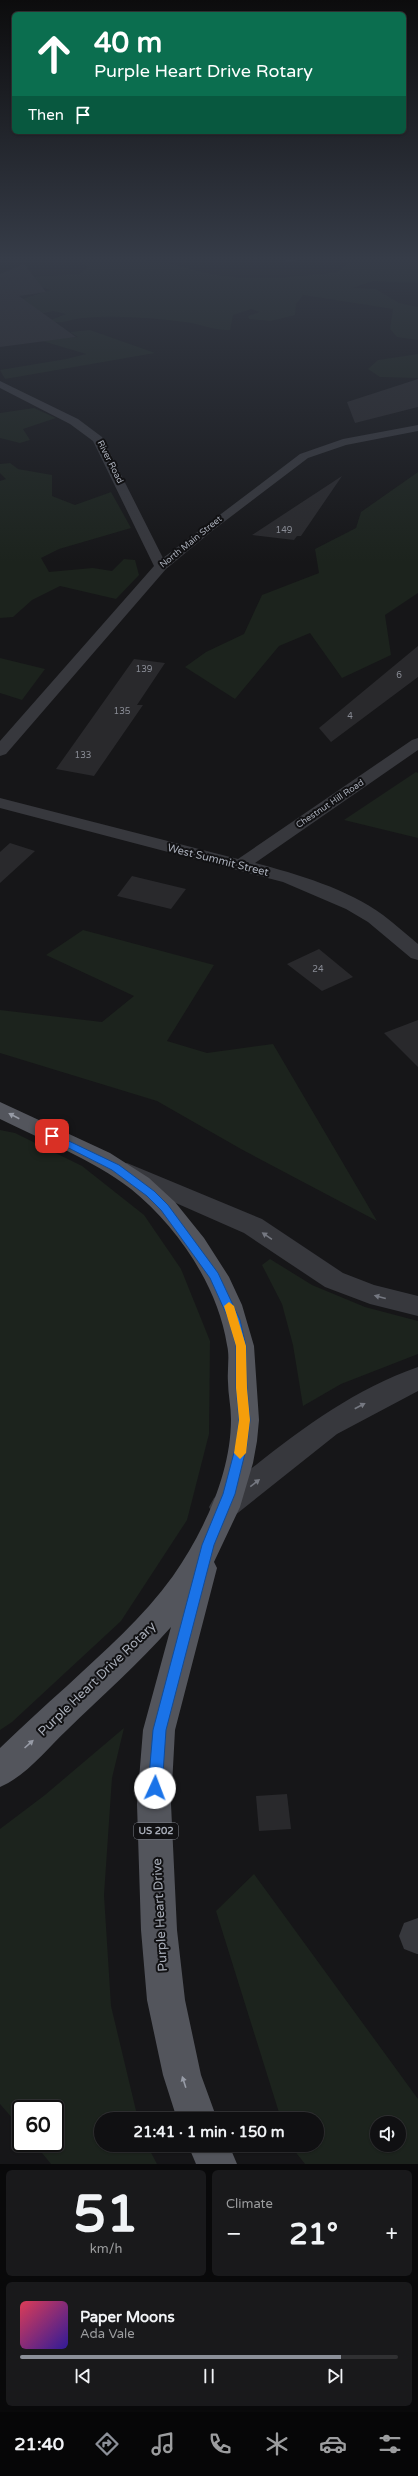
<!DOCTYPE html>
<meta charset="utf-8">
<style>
body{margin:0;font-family:"Varela Round",sans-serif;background:#19191b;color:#f1f3f6;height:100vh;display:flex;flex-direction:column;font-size:15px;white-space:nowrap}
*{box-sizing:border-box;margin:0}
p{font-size:13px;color:#9c9d9f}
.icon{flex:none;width:22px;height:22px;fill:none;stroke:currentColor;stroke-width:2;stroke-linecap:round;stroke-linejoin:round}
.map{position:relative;height:2164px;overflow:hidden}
.details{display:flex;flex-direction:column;gap:6px;padding:6px;background:#09090a;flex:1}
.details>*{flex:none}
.banner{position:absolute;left:12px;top:12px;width:394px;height:122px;border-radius:6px;box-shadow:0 1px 3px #0004,0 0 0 1px #303032;background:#0b6e4f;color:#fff;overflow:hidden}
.controls{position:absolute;left:370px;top:2116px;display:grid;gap:8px}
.controls a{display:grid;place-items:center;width:36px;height:36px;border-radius:50%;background:#101012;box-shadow:0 1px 3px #0004,0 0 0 1px #303032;font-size:20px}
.speed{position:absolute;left:12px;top:2100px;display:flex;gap:8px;font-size:20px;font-weight:700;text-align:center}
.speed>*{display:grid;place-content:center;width:52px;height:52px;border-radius:50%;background:#101012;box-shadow:0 1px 3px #0004,0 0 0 1px #303032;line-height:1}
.speed .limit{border:2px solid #111;border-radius:6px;background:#fff;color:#111}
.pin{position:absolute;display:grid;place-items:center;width:34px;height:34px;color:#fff;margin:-17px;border-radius:8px;box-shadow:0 2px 6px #0006}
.me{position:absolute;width:44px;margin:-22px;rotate:2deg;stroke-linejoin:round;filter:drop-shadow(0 0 3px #0008)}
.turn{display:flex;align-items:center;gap:14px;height:84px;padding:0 16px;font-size:18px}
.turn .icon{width:52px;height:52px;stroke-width:2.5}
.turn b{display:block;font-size:28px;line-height:34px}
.then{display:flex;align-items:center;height:38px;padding:0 16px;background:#0003;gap:8px;font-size:15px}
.big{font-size:30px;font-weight:700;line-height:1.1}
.details .card{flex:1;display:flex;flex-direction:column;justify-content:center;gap:6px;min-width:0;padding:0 14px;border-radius:6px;background:#19191b}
.details .dial{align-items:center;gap:0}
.dial b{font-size:52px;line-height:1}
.song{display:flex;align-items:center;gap:12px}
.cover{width:48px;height:48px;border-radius:6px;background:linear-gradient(135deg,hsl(350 70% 55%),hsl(250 70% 35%))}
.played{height:4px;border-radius:2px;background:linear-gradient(90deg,#8c9099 85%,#303032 85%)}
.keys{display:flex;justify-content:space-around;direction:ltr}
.heat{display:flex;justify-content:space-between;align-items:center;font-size:22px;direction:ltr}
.details .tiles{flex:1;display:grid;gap:6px;grid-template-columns:1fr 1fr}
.card:last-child{grid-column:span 2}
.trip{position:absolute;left:94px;top:2112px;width:230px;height:40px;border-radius:20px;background:#101012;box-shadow:0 1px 3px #0004,0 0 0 1px #303032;font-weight:700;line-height:40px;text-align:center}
.dock{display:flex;height:64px;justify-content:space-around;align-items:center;background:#060607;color:#9c9d9f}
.dock .icon{width:28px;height:28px}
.dock .on{color:#8c9099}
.dock b{font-size:18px;color:#f1f3f6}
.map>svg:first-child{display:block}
.green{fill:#1c231d;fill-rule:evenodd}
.building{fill:#29292c}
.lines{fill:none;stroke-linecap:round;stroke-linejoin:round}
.minor{fill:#37383d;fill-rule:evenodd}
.major{fill:#53555c;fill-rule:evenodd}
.oneway{fill:#979ba6}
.oneway2{fill:#757881}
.route{fill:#1a73e8;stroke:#114b97}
.slow{fill:#f59e0b}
.labels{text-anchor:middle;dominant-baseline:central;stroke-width:4;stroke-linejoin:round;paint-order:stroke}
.far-street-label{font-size:9px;fill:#a8adb8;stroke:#111113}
.number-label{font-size:9px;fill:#888b94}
.shield{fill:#111113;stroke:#7b7e86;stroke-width:1}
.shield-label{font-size:10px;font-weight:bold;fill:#a8adb8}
.street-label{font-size:11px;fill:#a8adb8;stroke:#111113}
.near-street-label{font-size:13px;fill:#a8adb8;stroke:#111113}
</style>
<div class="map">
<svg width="418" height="2164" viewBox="0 0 418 2164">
<rect width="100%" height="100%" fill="#161618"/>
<g class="green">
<path d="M77,260C106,260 137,258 166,263C189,267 210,276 234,277C268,280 304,276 338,272L348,262L343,260H418V283L373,281L353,288L376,289L399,303L418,307V340L397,337L390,329L393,309L303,295L296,304L295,315L271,321L249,319L248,316L260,312L251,309L233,315L230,330C214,331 202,324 185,322C152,318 117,315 84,318C69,319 63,325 48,321L66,314L53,311L16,320L23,299L51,290L0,274L19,278L79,274L88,267Z"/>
<polygon points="90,330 155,353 5,379 0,370 66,359 86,354 39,340 78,337 70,332"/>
<polygon points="418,354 418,378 380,377 368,369 378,360"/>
<polygon points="34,408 56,418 23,429 30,440 20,443 0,438 0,413"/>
<polygon points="10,463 18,469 52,475 52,496 75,505 111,492 131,528 59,549 41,558 49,572 93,568 112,571 124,559 135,560 139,575 116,599 60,586 32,600 13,617 0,618 0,481 6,479 0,473 0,464"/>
<polygon points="418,472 418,593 385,615 391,655 342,678 310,633 279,646 235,699 185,667 206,652 244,634 262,595 319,573 315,549 356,528 361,512"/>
<polygon points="0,658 45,669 22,700 0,693"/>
<polygon points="416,772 418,773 418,838 344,820"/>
<polygon points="83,930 214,965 167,1041 207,1053 273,1044 377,1221 241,1149 157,1101 0,1053 0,1010 102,1022 134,996 46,955"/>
<polygon points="0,1130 15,1133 82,1166 144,1215 181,1269 210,1341 209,1434 187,1520 121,1621 12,1722 0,1730"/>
<polygon points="270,1259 312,1285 365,1307 418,1321 418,1354 341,1384 303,1406 293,1345 282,1304 262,1265"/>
<polygon points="124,1728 112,1778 104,1895 111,2006 138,2119 101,2119 101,2145 147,2145 157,2164 51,2164 34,2143 55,2143 55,2109 21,2109 21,2128 0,2104 0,1829 45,1795"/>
<path d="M254,1874L418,2099V2164H305L290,2145H317V2119H281L216,1911ZM377,2123H399V2145H377Z"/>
</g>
<g class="building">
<polygon points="24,264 46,292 19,296 76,337 0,347 0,274"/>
<polygon points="418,379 418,407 355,423 347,402"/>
<polygon points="342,476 301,536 297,536 294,540 252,535"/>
<polygon points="418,646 418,677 331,742 319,728"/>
<polygon points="134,659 165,663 137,705 143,705 94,776 56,769"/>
<polygon points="10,843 35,851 0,883 0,852"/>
<polygon points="132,876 186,889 171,909 117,896"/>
<polygon points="319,949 353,977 322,991 287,964"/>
<polygon points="418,1020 418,1067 384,1033"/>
<polygon points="287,1794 291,1829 259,1831 256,1796"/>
</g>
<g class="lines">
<g class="minor">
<polygon points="285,260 299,260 285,263"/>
<polygon points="0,381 78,419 102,437 163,558 300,454 343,439 418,425 418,431 346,445 308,458 212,531 166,569 6,754 0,756 0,741 154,566 93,441 70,424 0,388"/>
<path d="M418,738V750L255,863C297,874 348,889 383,915C395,924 406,934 418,944V960L411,958L368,922L346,909L283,882L0,808V798L238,859L412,740Z"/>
<polygon points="127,1163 262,1219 343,1273 374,1285 418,1296 418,1316 370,1304 325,1287 244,1233 119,1178 115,1172 119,1166"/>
<path d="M418,1367V1391L337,1434L234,1516L224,1520L214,1516L209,1507L214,1498C278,1448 340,1394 418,1367Z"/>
<polygon points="418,1918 418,1954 417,1954 404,1949 399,1936 404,1923"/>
</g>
<g class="major">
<path d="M0,1102L110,1153L149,1178L175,1202L204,1238L229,1277L242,1305L254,1346L259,1420L257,1441L253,1463L240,1507L214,1562L217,1568L175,1730L171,1804L177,1930L185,2000L201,2075L217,2119H177L163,2075L147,2000L141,1930L137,1804L143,1730L171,1627C138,1664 102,1696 67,1730C47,1749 26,1776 0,1787V1748C22,1727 44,1706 67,1686C104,1651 143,1618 173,1576C204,1531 231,1474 231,1419C231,1406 228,1394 228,1382C227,1369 230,1357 227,1345C218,1286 177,1226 131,1189C92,1159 44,1141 0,1119Z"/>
<polygon points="188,2145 229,2145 237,2164 196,2164"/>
</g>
</g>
<defs><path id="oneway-solid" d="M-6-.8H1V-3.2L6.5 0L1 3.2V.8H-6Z"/></defs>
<g class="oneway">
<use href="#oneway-solid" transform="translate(14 1116) rotate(-153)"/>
<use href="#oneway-solid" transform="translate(29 1744) rotate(-42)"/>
<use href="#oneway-solid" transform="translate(184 2082) rotate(-108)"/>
</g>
<g class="oneway2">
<use href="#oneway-solid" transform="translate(267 1236) rotate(-146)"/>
<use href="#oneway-solid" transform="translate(380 1297) rotate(-165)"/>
<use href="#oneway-solid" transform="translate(360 1406) rotate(-28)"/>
<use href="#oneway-solid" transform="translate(255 1483) rotate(-38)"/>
</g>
<linearGradient id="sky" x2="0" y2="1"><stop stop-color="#0c0c0d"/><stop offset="0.46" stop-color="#363c48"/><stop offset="1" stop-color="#363c48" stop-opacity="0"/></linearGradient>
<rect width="418" height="563" fill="url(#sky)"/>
<polygon class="route" points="52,1133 119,1165 154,1191 168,1205 218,1273 240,1320 246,1346 247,1388 250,1420 247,1445 235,1494 214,1545 166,1730 162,1788 160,1793 155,1796 150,1793 148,1788 153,1730 202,1545 223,1494 236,1445 239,1420 236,1388 236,1346 229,1320 210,1278 161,1210 147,1196 112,1170 49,1138 49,1134"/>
<polygon class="slow" points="229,1302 234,1306 246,1346 247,1388 250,1420 246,1453 240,1459 234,1453 239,1420 236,1388 236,1346 224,1306"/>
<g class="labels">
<g class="far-street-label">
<text transform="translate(110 462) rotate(63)">River Road</text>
<text transform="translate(191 542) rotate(-39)">North Main Street</text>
<text transform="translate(330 804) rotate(-34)">Chestnut Hill Road</text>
</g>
<g class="number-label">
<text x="284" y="530">149</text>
<text x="144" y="669">139</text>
<text x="399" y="675">6</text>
<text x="122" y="711">135</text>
<text x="350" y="716">4</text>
<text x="83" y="755">133</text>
<text x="318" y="969">24</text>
</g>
<rect class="shield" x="134" y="1823" width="44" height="16" rx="3"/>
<g class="shield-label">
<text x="156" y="1831">US 202</text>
</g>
<g class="street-label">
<text transform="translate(218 860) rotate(14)">West Summit Street</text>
</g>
<g class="near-street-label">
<text transform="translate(97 1679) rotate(-44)">Purple Heart Drive Rotary</text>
<text transform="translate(160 1915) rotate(-93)">Purple Heart Drive</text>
</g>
</g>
</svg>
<div class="controls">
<a><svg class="icon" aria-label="sound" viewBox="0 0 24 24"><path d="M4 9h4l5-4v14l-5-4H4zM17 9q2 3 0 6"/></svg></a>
</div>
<div class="speed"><div class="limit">60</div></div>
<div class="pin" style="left:52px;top:1136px;background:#d93025"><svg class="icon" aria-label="arrive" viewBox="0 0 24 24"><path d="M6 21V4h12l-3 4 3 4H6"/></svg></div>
<svg class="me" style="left:155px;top:1788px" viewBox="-20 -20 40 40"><circle r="19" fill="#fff"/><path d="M0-13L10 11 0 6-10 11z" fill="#1a73e8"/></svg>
<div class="trip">21:41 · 1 min · 150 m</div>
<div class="banner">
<div class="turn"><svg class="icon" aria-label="ahead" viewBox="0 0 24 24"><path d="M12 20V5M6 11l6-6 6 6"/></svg><div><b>40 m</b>Purple Heart Drive Rotary</div></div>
<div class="then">Then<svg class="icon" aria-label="arrive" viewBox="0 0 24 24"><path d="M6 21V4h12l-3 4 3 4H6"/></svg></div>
</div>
</div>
<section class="details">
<div class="tiles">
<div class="card dial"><b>51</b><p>km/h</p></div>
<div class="card"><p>Climate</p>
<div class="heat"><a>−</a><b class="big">21°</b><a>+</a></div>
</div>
<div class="card">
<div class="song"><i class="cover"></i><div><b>Paper Moons</b><p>Ada Vale</p></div></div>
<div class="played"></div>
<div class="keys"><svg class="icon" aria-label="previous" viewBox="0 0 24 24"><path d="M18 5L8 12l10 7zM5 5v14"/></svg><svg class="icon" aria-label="pause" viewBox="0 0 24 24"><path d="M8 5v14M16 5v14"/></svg><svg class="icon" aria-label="next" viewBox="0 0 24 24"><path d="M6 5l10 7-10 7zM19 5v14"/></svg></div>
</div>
</div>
</section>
<nav class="dock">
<b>21:40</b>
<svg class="icon on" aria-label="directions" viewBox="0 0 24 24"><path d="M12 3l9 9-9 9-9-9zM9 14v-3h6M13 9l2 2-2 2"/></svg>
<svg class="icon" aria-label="music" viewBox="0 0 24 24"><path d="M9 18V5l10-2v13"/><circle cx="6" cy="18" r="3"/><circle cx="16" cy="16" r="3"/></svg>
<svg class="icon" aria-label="phone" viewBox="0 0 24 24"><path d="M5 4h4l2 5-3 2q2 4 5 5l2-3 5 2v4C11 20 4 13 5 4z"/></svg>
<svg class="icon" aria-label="climate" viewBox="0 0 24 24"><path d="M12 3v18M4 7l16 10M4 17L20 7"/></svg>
<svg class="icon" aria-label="car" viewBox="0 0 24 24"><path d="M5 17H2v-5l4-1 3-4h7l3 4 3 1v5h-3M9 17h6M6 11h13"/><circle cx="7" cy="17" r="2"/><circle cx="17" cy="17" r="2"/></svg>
<svg class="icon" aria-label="filters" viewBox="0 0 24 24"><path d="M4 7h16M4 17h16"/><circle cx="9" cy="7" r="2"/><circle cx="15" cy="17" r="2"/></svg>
</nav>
